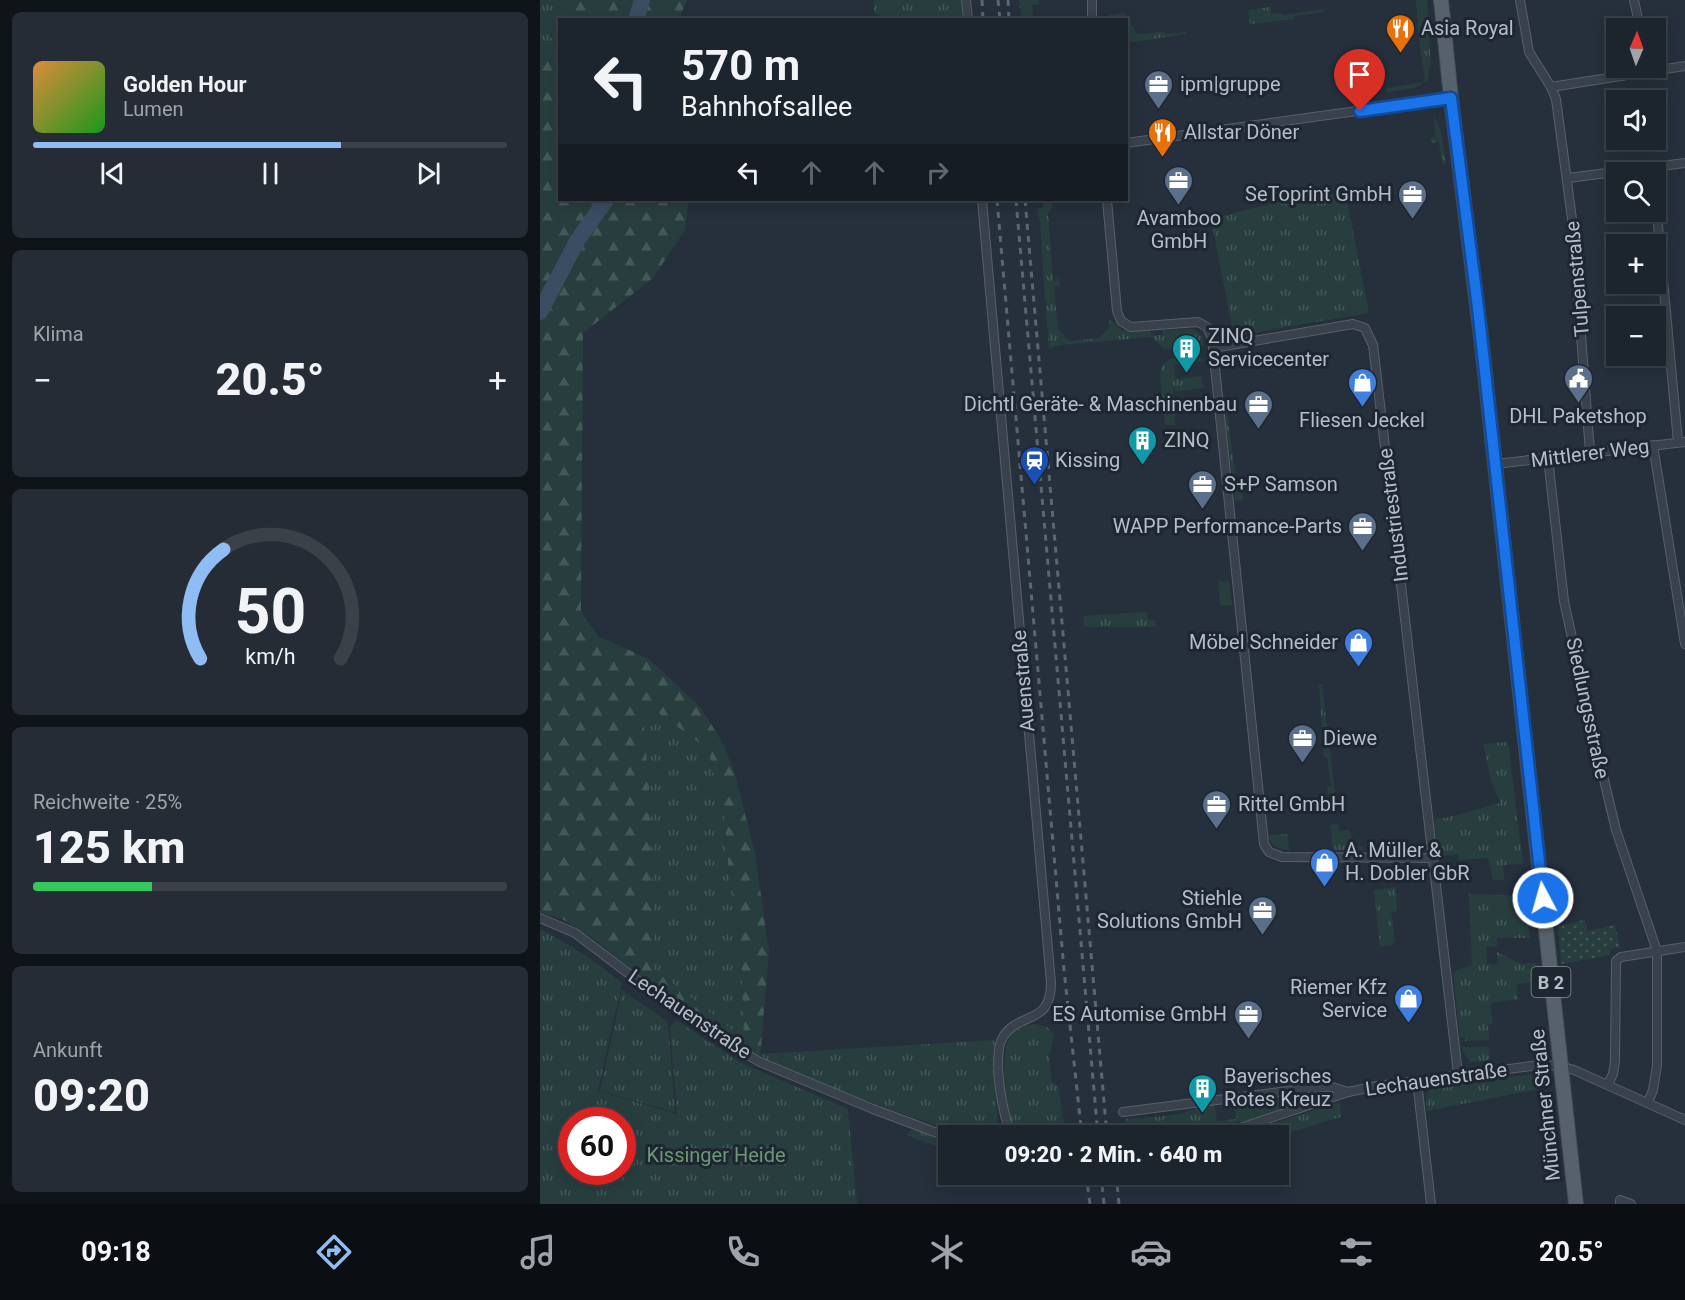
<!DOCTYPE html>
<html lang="de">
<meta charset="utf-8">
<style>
body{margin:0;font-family:Roboto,sans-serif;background:#252c35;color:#f1f3f6;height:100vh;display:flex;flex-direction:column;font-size:22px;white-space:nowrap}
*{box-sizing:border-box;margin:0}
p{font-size:20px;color:#a0a4aa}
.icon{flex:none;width:33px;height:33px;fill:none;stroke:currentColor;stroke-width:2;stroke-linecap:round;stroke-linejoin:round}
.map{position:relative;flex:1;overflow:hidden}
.panel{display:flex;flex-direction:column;gap:12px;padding:12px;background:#0f1419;width:540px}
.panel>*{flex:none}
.hud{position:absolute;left:18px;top:18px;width:570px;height:183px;border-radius:0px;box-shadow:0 3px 15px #0003,0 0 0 2px #3a4149;background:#1c242d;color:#f1f3f6;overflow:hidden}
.needle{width:39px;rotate:2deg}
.controls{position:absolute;left:1066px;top:18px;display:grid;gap:12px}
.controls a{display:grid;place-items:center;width:60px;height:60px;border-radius:0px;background:#1c242d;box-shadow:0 3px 15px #0003,0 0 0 2px #3a4149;font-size:30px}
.speed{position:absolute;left:18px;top:1107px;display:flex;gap:12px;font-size:30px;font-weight:700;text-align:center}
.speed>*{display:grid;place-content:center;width:78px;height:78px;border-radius:50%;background:#1c242d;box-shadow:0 3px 15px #0003,0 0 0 2px #3a4149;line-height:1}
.speed .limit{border:9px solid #d22;background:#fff;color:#111}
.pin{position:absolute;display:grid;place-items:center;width:51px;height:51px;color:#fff;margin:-62px -26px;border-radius:50% 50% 50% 0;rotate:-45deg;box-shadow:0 0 6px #0007}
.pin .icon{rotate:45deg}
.me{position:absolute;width:66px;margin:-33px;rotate:354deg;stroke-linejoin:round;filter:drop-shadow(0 0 4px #0008)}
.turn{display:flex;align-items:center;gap:21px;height:126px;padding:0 24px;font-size:27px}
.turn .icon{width:78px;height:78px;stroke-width:2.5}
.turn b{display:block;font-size:42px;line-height:51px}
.lanes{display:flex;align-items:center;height:57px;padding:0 24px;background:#0003;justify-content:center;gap:30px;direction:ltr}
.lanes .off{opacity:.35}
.big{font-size:45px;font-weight:800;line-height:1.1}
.panel .tile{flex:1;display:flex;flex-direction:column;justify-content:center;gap:9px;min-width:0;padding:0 21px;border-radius:9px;background:#252c35}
.panel .dial{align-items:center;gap:0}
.dial svg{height:156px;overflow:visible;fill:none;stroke:#3a4149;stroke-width:7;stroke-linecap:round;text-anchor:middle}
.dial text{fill:#f1f3f6;stroke:none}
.song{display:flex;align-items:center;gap:18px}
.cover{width:72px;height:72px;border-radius:9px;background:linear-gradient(135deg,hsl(30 70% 55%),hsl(120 70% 35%))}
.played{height:6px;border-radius:3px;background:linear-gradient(90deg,#8fbcf2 65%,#3a4149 65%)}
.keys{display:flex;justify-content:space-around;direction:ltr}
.heat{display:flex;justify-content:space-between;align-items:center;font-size:33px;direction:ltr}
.charge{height:9px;border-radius:4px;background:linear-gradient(90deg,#34c759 25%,#3a4149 0)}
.trip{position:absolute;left:398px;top:1125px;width:351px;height:60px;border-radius:0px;background:#1c242d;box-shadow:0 3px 15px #0003,0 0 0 2px #3a4149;font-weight:800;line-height:60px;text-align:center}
.tab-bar{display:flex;height:96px;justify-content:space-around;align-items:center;background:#0b0e12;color:#a0a4aa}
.tab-bar .icon{width:42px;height:42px}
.tab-bar .selected{color:#8fbcf2}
.tab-bar b{font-size:27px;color:#f1f3f6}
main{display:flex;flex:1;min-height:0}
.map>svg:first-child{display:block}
.grass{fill:url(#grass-tufts);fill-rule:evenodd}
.forest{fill:url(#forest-firs);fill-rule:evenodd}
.garden{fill:url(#garden-dots)}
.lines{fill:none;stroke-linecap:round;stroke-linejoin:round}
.river{stroke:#3a4d63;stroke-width:16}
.minor-casing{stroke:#57606a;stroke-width:10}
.primary-casing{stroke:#424b55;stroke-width:16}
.minor{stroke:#39424c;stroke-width:8}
.primary{stroke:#57616c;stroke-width:14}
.rail{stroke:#5b6673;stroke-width:3;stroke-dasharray:6 6;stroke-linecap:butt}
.route-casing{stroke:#114b97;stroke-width:15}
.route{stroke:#1a73e8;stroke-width:10}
.labels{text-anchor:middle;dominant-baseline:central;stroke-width:6;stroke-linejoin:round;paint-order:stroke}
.shield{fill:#1e2731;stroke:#88909b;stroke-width:1.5}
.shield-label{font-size:18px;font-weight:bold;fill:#b5bdc8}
.poi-label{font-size:20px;fill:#b5bdc8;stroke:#1e2731;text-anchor:start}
.street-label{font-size:20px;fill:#b5bdc8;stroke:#1e2731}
.park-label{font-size:20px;fill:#6d9774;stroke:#1e2731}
</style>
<main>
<section class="panel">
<div class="tile">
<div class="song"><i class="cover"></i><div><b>Golden Hour</b><p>Lumen</p></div></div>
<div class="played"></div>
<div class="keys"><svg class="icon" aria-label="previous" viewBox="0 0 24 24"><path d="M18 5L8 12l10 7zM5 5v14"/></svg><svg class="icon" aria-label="pause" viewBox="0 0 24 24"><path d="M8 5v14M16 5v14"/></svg><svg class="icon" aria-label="next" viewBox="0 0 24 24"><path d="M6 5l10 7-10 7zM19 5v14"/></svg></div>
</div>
<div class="tile"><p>Klima</p>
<div class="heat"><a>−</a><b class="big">20.5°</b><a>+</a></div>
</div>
<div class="tile dial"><svg viewBox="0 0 100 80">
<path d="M14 69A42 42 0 1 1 86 69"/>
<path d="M14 69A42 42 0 0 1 26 13" stroke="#8fbcf2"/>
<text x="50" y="56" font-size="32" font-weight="700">50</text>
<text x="50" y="72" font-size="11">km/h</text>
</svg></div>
<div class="tile"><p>Reichweite · 25%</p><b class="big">125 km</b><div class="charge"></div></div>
<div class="tile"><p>Ankunft</p><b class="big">09:20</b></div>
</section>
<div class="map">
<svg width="1145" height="1204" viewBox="0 0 1145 1204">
<defs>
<pattern id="grass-tufts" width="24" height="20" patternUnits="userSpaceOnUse" patternTransform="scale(1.5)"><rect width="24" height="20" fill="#283e3e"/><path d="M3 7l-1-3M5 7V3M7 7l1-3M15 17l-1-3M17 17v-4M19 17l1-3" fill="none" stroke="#455858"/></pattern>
<pattern id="forest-firs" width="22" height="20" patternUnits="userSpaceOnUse" patternTransform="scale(1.5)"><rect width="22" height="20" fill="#283e3e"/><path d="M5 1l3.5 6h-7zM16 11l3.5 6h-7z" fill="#455858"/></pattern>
<pattern id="garden-dots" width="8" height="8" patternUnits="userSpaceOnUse" patternTransform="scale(1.5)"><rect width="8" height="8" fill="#283e3e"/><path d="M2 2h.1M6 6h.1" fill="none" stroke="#455858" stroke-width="1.8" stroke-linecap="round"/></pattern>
</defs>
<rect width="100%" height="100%" fill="#25303c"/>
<g class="grass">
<polygon points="0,0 20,0 0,78"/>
<polygon points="334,0 421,0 422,19 345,19 334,13"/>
<polygon points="479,0 499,0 499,4 492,5 493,19 481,18"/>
<polygon points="876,0 887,0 891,67 889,69 888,80 875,88 847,92 846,88 885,82 877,24 878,23"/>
<polygon points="730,7 731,14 742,13 743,15 784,9 785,10 784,12 754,16 754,19 710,24 708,10"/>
<path d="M584,13C592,18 591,29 598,34L623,32L626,34L646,32V34L587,43L586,20L562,19L566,16Z"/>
<polygon points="894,116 901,131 906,164 902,164 899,142 891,143 891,138 895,137"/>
<polygon points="804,185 829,313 694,336 671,219"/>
<path d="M503,203H512L513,206L508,213L513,280L515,282L519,277L520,287L516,285L514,287L518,329L524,335L525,338L531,341L559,338L570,327L569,318L582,330L610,331L611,335H623V330L654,329L662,336L664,346L625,349C619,346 618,340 611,337L520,345L509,348L506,308L507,303L505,301L500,220L497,209L503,208Z"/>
<polygon points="657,356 665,361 634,365 635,379 661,376 662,385 664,385 665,388 637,391 633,388 635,425 625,425 620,375 622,365 629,359"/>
<polygon points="687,412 698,492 702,492 703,500 695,501 685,413"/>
<polygon points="689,581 692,605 680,606 678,582"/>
<polygon points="607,612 608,620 615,620 616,627 544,627 543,616"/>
<polygon points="779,685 782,685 795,793 788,794 787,787 791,786 787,757 784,757"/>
<polygon points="102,700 168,749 185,821 189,879 201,953 204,1039 114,969 110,799"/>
<polygon points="968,742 983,864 963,865 964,880 953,880 948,858 919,860 918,854 899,857 894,819 905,818 960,803 951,780 943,744"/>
<polygon points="798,824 799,831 810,830 812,846 823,847 823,850 793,850 790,825"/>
<path d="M748,834L749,850C738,849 731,846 728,835Z"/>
<polygon points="856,887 857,911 851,912 855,941 851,946 840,947 834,890"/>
<polygon points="929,894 984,896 990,938 957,938 957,946 946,947 947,964 958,964 957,952 981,964 996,963 998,982 977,984 978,999 950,1003 953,1024 948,1025 949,1040 925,1041 925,1037 920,1038 913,972 932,965"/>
<path d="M0,929C30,944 56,962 82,983L58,1091L137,1114L130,1028L136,1020L201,1063L308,1109L317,1204H0ZM32,1120H82V1172H32Z"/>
<polygon points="82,990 128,1022 135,1112 60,1091"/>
<path d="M494,1024L507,1027L514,1035L509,1058L512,1082L518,1086L526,1135H481C477,1131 473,1126 471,1120C465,1104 460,1051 470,1037C475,1029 485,1026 494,1024Z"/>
<polygon points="455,1040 453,1066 458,1124 452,1135 423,1135 300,1091 227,1061 220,1054"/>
<polygon points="921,1047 949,1047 950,1061 930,1062"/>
<path d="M995,1074L1002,1077L1005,1082L1004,1088L887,1111C886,1101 884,1090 895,1085Z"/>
<path d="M775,1093L777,1098L714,1119L673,1128L587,1135L586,1119C604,1117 636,1117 652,1110C660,1106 665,1105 674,1103L677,1121L696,1119L695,1103Z"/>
<polygon points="800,1102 801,1117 738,1136 697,1135"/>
<polygon points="375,1129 408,1141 408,1151 367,1135 371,1130"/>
</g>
<path class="forest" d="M20,0H147L139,19L20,20V200H149L145,230L113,278L43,333L41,611L58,636L109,659L161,708L181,740L194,771L215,853L229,952L220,1058L192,1042L126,996L51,937L24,920L0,912V78ZM102,701L168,749L185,821L189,879L201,952L204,1039L114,969L110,799Z"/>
<polygon class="garden" points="1045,920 1047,931 1075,925 1080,948 1070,949 1070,955 1021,964 1018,926"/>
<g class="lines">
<g class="river">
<polyline points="96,20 102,0"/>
<polyline points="0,312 37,241 66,200"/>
</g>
<defs>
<g id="minor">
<polyline points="426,0 428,20"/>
<polyline points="552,0 552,20"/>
<polyline points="980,0 989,52 1011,87 1145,66"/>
<polyline points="1094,0 1100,28"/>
<polyline points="1011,87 1016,99 1032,219 1050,452"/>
<polyline points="586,143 911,98"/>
<polyline points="1028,178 1145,163"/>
<path d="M442,200L511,983C511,1026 479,1011 463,1037C452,1055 462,1119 473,1136"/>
<polyline points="567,200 577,311 581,321 591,327 658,322 667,327 672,338 724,844 729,852 742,857 894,858"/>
<polyline points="1116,203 1138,442"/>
<polyline points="673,348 813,324 825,328 833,345 836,370 918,1074"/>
<polyline points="1113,445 1145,644"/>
<polyline points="1008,458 1024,601 1050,721 1076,830 1117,951 1117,1065 1113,1090 1108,1102"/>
<polyline points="955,464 1145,442"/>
<polyline points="0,918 35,933 121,998 190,1045 220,1062 333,1109 408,1137"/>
<polyline points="877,1081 891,1204"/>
<polyline points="1068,1084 1073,1074 1075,1061 1076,961 1081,957 1145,947"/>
<polyline points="583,1112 771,1088 792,1087 808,1092"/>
<polyline points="657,1136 700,1128 808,1092 837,1086 999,1065 1020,1066 1034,1070 1145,1120"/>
<polyline points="1080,1204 1080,1200 1091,1204"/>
</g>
<polyline id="primary" points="901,0 911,98 941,337 1036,1204"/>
</defs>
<use href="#minor" class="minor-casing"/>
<use href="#primary" class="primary-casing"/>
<use href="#minor" class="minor"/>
<use href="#primary" class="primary"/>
<g class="rail">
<polyline points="442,0 443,20"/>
<polyline points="458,0 460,20"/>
<polyline points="468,0 469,20"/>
<polyline points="457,200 524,970 542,1136"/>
<polyline points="476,200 558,1136"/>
<polyline points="485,200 567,1136"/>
<polyline points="546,1174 550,1204"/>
<polyline points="561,1174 564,1204"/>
<polyline points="576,1174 579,1204"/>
</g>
</g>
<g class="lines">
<defs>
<polyline id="route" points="820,111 911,98 938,308 1003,898"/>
</defs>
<use href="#route" class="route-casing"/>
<use href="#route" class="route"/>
</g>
<defs>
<symbol id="restaurant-pin" viewBox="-11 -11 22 30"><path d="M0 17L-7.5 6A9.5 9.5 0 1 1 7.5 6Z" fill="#e8710a" stroke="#1e2731"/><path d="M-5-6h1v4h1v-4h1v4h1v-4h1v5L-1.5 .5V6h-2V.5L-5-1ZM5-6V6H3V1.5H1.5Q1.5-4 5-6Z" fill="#fff"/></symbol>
<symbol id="office-pin" viewBox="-11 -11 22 30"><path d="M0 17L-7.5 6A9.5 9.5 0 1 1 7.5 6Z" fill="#5c6f8a" stroke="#1e2731"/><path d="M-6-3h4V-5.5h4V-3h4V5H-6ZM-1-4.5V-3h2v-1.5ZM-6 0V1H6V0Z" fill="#fff"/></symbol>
<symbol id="building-pin" viewBox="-11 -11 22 30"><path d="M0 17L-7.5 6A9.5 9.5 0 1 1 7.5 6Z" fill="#0f9aa8" stroke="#1e2731"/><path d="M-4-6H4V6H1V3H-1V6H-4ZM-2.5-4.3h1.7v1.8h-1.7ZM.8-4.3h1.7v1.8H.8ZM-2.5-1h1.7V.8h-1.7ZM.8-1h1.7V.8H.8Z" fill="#fff"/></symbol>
<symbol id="civic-pin" viewBox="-11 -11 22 30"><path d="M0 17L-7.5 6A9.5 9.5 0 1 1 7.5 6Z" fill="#5c6f8a" stroke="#1e2731"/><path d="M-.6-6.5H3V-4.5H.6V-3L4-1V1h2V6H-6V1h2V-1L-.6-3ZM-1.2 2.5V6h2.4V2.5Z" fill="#fff"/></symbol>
<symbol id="shop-pin" viewBox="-11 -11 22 30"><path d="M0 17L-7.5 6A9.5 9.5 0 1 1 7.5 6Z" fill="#3f7fe0" stroke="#1e2731"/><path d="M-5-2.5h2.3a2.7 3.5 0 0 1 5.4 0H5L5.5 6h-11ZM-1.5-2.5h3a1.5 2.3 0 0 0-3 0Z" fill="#fff"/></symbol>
<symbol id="station-pin" viewBox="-11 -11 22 30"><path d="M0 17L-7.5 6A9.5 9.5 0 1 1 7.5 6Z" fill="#1a4fb4" stroke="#1e2731"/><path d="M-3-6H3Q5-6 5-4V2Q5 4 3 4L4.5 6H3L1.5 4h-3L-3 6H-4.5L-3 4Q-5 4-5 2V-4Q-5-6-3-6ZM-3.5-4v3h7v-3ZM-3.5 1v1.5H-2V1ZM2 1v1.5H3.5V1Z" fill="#fff"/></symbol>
</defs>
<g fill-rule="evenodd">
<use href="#restaurant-pin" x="844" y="12" width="33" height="45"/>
<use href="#office-pin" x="602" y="68" width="33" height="45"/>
<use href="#restaurant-pin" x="606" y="116" width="33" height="45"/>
<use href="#office-pin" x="622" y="164" width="33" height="45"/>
<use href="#office-pin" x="856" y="178" width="33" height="45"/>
<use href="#building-pin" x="630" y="332" width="33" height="45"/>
<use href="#civic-pin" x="1022" y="362" width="33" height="45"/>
<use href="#shop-pin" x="806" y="366" width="33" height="45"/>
<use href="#office-pin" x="702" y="388" width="33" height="45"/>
<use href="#building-pin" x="586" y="424" width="33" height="45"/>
<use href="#station-pin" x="478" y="444" width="33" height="45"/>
<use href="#office-pin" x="646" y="468" width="33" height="45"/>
<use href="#office-pin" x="806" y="510" width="33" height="45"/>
<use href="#shop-pin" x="802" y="626" width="33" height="45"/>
<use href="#office-pin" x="746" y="722" width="33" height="45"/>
<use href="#office-pin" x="660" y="788" width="33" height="45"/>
<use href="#shop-pin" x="768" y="846" width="33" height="45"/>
<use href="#office-pin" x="706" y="894" width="33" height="45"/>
<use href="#shop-pin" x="852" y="982" width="33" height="45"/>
<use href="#office-pin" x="692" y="998" width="33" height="45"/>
<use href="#building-pin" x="646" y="1072" width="33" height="45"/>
</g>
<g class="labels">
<rect class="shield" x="991.5" y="967" width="39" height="30" rx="4.5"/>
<g class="shield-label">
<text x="1011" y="982">B 2</text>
</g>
<g class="poi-label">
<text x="881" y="28">Asia Royal</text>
<text x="640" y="84">ipm|gruppe</text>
<text x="644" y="132">Allstar Döner</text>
<text x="852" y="194" text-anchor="end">SeToprint GmbH</text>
<text x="639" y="218" text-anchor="middle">Avamboo<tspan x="639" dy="23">GmbH</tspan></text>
<text x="668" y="336">ZINQ<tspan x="668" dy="23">Servicecenter</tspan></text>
<text x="697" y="404" text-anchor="end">Dichtl Geräte- &amp; Maschinenbau</text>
<text x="1038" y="416" text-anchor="middle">DHL Paketshop</text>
<text x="822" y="420" text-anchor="middle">Fliesen Jeckel</text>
<text x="624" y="440">ZINQ</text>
<text x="515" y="460">Kissing</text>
<text x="684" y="484">S+P Samson</text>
<text x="802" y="526" text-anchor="end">WAPP Performance-Parts</text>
<text x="798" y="642" text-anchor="end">Möbel Schneider</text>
<text x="783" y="738">Diewe</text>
<text x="698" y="804">Rittel GmbH</text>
<text x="805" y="850">A. Müller &amp;<tspan x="805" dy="23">H. Dobler GbR</tspan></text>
<text x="702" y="898" text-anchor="end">Stiehle<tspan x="702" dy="23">Solutions GmbH</tspan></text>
<text x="847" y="987" text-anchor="end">Riemer Kfz<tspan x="847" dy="23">Service</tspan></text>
<text x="687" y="1014" text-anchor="end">ES Automise GmbH</text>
<text x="684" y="1076">Bayerisches<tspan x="684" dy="23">Rotes Kreuz</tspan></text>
</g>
<g class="street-label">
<text transform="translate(1037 279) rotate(-95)">Tulpenstraße</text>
<text transform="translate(1050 453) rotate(-7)">Mittlerer Weg</text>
<text transform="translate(853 515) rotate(-97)">Industriestraße</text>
<text transform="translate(483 681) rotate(-95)">Auenstraße</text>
<text transform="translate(1048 708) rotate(78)">Siedlungsstraße</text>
<text transform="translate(150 1014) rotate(34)">Lechauenstraße</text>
<text transform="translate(896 1079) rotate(-8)">Lechauenstraße</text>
<text transform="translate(1005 1105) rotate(-96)">Münchner Straße</text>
</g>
<g class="park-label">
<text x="176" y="1155">Kissinger Heide</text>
</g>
</g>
</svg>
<div class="controls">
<a><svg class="needle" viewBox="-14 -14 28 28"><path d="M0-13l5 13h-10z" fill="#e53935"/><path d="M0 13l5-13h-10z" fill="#a0a4aa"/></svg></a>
<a><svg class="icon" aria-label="sound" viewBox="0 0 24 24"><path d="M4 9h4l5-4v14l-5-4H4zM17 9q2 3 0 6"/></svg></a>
<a><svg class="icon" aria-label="search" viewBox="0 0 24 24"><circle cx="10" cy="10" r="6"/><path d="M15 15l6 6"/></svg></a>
<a>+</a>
<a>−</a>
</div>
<div class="speed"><div class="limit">60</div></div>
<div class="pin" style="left:820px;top:111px;background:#d93025"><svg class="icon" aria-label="arrive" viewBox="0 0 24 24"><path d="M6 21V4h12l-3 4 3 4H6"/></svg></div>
<svg class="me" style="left:1003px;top:898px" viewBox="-20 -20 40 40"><circle r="17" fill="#1a73e8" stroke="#fff" stroke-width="3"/><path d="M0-11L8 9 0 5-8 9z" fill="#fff"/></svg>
<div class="trip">09:20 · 2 Min. · 640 m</div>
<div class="hud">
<div class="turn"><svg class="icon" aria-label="left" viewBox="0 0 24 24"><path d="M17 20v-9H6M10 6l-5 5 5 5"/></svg><div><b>570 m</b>Bahnhofsallee</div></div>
<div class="lanes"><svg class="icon" aria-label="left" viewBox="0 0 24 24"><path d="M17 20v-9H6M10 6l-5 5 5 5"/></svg><svg class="icon off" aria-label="ahead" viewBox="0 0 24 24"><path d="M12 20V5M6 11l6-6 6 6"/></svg><svg class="icon off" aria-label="ahead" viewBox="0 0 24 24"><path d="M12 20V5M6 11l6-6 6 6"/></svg><svg class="icon off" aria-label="right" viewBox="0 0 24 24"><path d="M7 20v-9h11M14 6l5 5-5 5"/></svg></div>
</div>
</div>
</main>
<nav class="tab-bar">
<b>09:18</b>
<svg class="icon selected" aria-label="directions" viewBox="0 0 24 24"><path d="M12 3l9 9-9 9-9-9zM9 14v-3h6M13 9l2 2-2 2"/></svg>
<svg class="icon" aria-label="music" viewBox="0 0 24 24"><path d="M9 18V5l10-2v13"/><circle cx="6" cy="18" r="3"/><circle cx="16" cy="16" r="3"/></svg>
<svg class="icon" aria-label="phone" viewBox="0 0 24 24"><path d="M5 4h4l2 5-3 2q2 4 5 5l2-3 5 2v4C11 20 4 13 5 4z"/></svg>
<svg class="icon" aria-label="climate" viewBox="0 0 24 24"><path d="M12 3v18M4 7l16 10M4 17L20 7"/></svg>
<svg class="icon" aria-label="car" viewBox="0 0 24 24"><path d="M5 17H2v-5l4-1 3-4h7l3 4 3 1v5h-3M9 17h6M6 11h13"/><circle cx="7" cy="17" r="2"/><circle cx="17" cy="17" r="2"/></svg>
<svg class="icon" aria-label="filters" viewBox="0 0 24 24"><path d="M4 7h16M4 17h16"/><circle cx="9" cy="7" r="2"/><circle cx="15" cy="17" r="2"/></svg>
<b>20.5°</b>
</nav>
